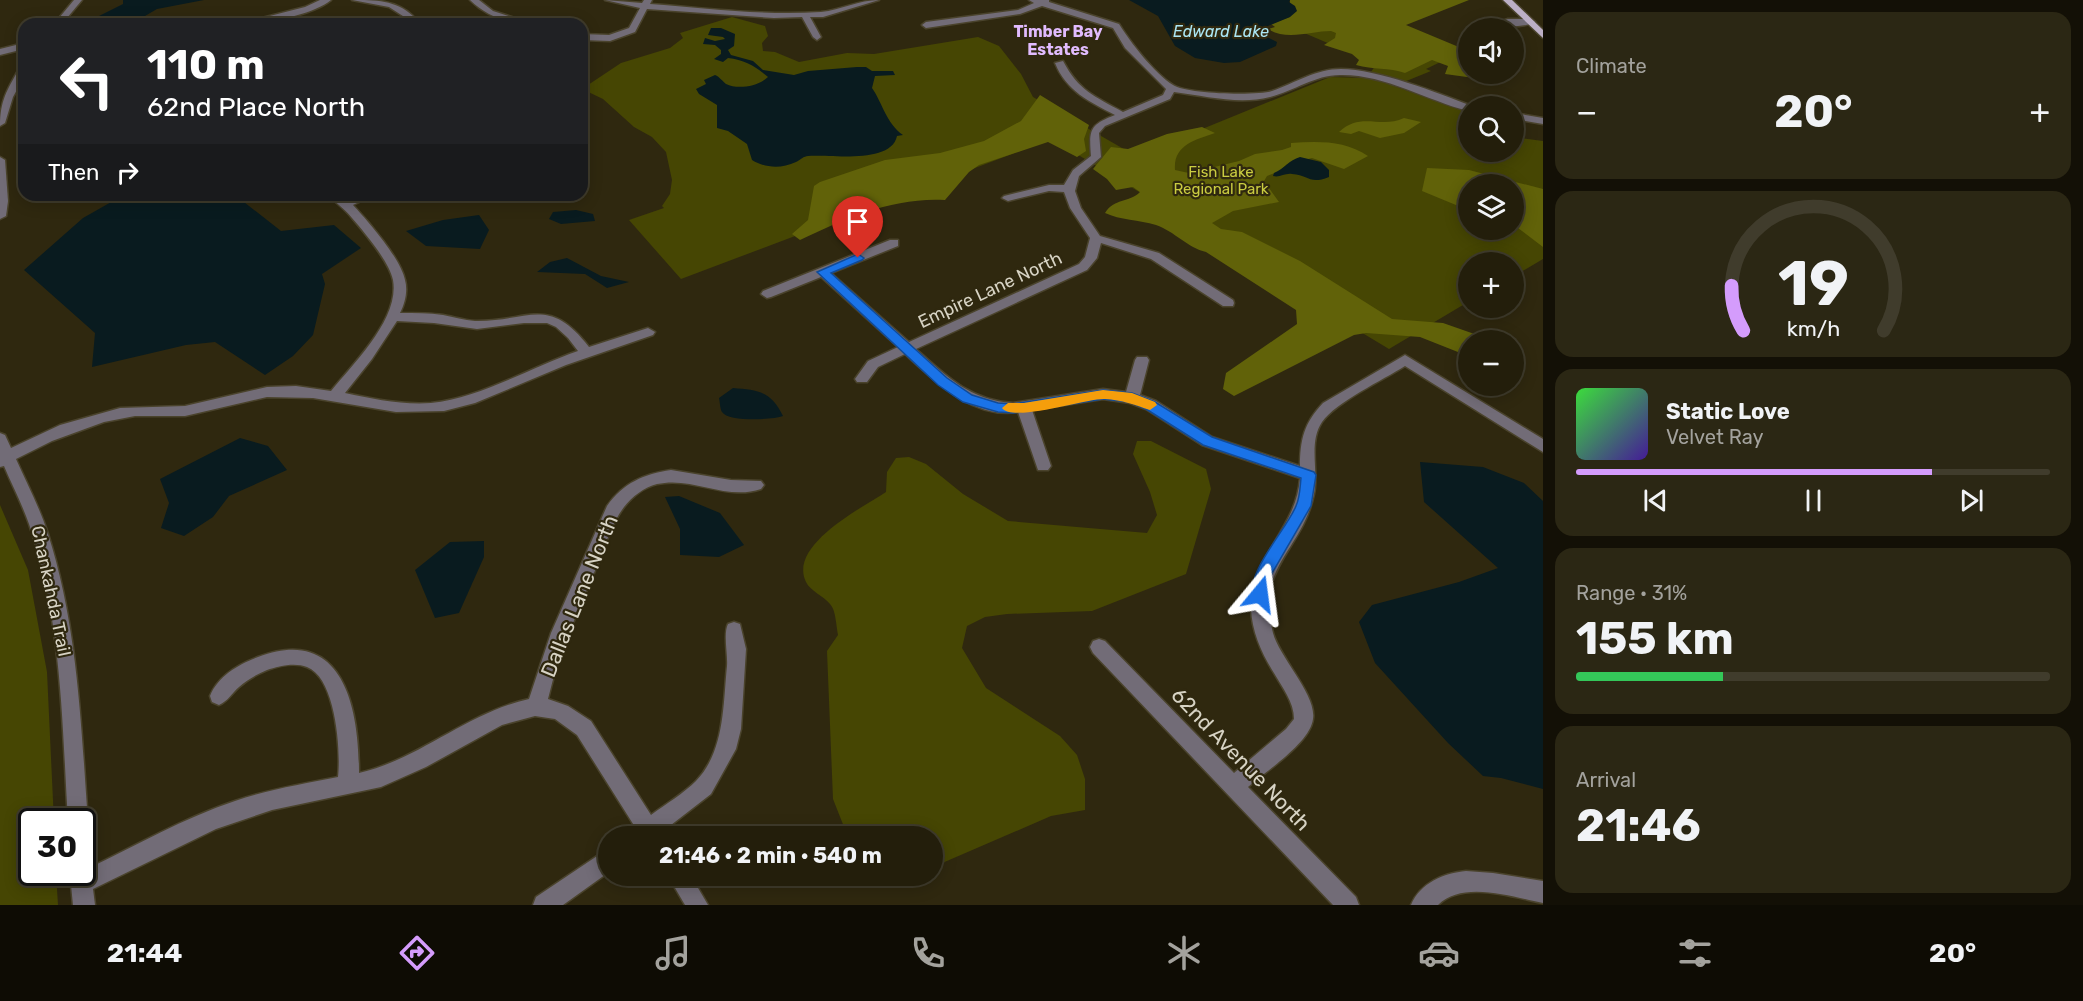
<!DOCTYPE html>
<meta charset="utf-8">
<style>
body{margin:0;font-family:Rubik,sans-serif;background:#2b2714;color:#f1f3f6;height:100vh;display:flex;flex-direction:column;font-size:22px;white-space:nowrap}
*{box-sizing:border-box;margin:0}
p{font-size:20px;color:#a3a29d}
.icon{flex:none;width:33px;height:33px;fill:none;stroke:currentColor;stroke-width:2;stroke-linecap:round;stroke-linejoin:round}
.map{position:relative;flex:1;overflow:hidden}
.panel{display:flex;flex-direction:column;gap:12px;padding:12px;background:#131006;width:540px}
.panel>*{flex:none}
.hud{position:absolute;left:18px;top:18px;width:570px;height:183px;border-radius:18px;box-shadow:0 3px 15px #0003,0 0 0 2px #403c2c;background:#202124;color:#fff;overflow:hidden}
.tools{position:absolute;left:1458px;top:18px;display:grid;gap:12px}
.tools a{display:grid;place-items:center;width:66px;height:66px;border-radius:50%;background:#231e0b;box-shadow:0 3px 15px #0003,0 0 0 2px #403c2c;font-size:30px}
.speed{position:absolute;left:18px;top:808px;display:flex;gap:12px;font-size:30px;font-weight:700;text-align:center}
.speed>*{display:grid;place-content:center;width:78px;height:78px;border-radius:50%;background:#231e0b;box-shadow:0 3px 15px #0003,0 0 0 2px #403c2c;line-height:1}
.speed .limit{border:3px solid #111;border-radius:9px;background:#fff;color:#111}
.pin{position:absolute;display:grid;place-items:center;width:51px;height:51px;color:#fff;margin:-62px -26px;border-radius:50% 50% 50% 0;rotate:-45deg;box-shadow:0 0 6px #0007}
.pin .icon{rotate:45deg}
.me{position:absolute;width:66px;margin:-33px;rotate:16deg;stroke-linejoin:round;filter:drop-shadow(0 0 4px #0008)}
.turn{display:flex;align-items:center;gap:21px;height:126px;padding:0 30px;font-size:27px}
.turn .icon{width:78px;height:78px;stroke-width:2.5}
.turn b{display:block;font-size:42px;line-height:51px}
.then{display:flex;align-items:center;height:57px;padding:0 30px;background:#0003;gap:12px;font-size:22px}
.big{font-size:45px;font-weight:700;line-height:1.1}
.panel .card{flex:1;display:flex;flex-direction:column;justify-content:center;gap:9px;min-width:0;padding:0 21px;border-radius:18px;background:#2b2714}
.panel .dial{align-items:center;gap:0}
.dial svg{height:156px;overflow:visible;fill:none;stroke:#403c2c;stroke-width:7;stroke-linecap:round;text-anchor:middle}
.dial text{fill:#f1f3f6;stroke:none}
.song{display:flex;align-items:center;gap:18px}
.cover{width:72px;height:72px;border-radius:9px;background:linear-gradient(135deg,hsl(120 70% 55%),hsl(260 70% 35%))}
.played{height:6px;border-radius:3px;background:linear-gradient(90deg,#d49cfc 75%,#403c2c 75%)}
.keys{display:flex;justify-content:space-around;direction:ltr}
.heat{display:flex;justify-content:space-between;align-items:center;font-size:33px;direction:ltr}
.charge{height:9px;border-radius:4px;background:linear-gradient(90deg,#34c759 31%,#403c2c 0)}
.trip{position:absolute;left:598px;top:826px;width:345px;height:60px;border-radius:30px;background:#231e0b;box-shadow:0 3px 15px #0003,0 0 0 2px #403c2c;font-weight:700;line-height:60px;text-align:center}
.tab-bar{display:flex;height:96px;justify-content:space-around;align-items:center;background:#0e0c04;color:#a3a29d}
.tab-bar .icon{width:42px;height:42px}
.tab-bar .current{color:#d49cfc}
.tab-bar b{font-size:27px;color:#f1f3f6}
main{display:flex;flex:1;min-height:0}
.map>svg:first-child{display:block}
.green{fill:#464603;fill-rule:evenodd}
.forest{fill:#616209}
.water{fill:#091b1f}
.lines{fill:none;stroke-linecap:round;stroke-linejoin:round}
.minor-casing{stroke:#4a432c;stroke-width:3}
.major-casing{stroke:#4a432c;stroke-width:3}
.minor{fill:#726c77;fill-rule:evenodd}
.major{fill:#bcafc6;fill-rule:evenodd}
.route{fill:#1a73e8;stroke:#114b97;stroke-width:1.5}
.slow{fill:#f59e0b}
.labels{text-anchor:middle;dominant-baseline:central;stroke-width:4.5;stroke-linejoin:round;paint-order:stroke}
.far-park-label{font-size:15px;fill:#cacc41;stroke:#2f280f}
.far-neighbourhood-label{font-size:16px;font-weight:bold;fill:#e1bbfe;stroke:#2f280f}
.far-water-label{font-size:16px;font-style:italic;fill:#abe6f4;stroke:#2f280f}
.street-label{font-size:18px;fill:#d7d3c4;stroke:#2f280f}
.near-street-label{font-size:21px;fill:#d7d3c4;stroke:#2f280f}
</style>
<main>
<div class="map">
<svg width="1543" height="905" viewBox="0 0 1543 905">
<rect width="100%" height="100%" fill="#2f280f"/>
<g class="green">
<path d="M1290,0L1397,25L1463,51L1426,69L1431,71L1394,86L1468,112V152H1514V137L1543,141V259L1514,276V262H1468V302L1389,349L1216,245L1154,201L1052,139L681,279L629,220L664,208L662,206L670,194L672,180L666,152L652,137L634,127L603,99L582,89L621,63L670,48L683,38L680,33L732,17L765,26L768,36L762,43L763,51L775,52L799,62L847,53L874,54L978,37L999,46L1021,74L1033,97L1136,156L1330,77L1367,78L1375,66L1363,58L1276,21L1290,17ZM1468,184H1514V230H1468Z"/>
<path d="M1137,441H1151L1206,469L1211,489L1186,574L1092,611L1007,614L985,617L967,626L962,648L986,688L1060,736L1077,755L1085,779V810L1051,816L933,867V837H848L833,799L827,651L838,635C836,626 836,610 830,604C824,596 810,591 806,582C788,545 862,508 886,492L887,472L896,458L909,457L926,464L963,494L1008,521L1147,533L1157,515L1150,492L1133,454Z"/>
<polygon points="0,505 28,570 47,672 54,822 32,822 32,873 56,873 58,905 0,905"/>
</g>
<g class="forest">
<path d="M1290,0H1469L1406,25L1466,50L1468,48V74H1484L1474,78L1445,74L1448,66L1432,60L1405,73C1389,67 1373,70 1356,65L1359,60L1352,54L1324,45L1335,38L1336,33L1331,31C1312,31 1286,41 1268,29L1275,27L1271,24L1290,17Z"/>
<path d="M1040,95L1089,125L1084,139L1086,151L1077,157L1048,142L979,165L969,172L945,200C894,197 846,218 800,240L792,234L808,220L814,186L820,182L885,160L940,153L984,141L1021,121Z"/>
<path d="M1404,118L1421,122L1404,133L1380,138L1359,131L1351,134L1339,132C1361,111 1380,129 1404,118Z"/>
<path d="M1202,127L1215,133C1195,140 1173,145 1175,170L1198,175V171L1239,161L1255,154L1282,150L1291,147V143C1317,141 1345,140 1368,156L1344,169L1312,158L1287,164L1280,171L1267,176L1264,181L1279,202L1233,211L1212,223L1221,229L1242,232L1300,261L1392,319L1443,323L1483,337L1484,340H1468V356L1420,337L1366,333L1354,335L1234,396L1223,389L1226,373L1297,324L1296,310L1206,252C1188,248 1174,231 1156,225C1139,220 1120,220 1105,213C1114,198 1129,203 1140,192L1133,187L1116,190L1107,179L1093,169L1111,147L1128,149L1167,134Z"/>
<polygon points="1427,168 1469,170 1543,189 1543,247 1514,225 1514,184 1468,184 1468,210 1422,191"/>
</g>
<g class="water">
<polygon points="123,0 204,0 157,9 145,16 125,22 88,24 89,21 123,4"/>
<polygon points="1129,0 1290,0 1289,2 1295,6 1297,11 1290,17 1258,30 1259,33 1277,42 1276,46 1240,62 1224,63 1195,58 1175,46 1158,16"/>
<path d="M711,28H721L735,34L734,46L728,50L731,55L753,61L763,70L794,75L808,71L857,67H866L872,71H893L895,75L875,76L872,88C883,104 886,123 903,135L897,136C891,165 828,154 808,156C804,156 800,160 796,162C781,169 765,168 752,160L747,144L728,131L717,128V105L699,94L696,89L706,84L704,80L715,75C720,77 722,81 726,84C738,90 759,86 768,77C755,66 745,60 728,58L723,62L714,59L721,54V50L715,45L703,44L705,38L715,41L725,39L723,37L708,35Z"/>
<path d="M1300,157L1321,162L1329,170V177C1309,185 1309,175 1292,174C1284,173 1280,178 1273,176L1274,173C1284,169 1289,160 1300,157Z"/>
<polygon points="115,195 235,195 281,231 334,225 361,248 322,274 325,284 313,335 293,356 265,375 215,342 186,345 92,367 95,333 24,270 83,218 113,201"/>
<polygon points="576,210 593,214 595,221 561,224 549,219 553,212"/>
<polygon points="479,215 489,230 480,249 426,246 406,231 443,220"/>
<polygon points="567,258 601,276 629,282 607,288 585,274 537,272 550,262"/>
<path d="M733,388C758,390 771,391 783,416C772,420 728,422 722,412C720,409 720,402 719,398Z"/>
<polygon points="240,438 268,446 287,470 229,496 213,517 184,536 161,528 169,503 160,479"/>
<polygon points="1420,462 1483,467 1524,483 1543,501 1543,789 1501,778 1483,776 1448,743 1375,663 1359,622 1372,605 1459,582 1498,568 1424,502"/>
<polygon points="679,496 720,513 744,545 719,557 680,555 680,529 665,497"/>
<polygon points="484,541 484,557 459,613 435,618 415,570 450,542"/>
</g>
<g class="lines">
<defs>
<g id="minor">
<polygon points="74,0 82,0 62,24 54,24"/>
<path d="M320,0H331C311,16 263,24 238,24L305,7Z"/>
<path d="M352,0C375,0 396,0 413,16V24H405L406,18L389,7Z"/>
<path d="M470,0H479L493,11L534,24C510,24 487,17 470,0Z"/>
<path d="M605,0L642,3L644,0H652L650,4C706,8 764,16 821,12C841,10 859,0 879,0L823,17H810L821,37L817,40L813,37L802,17L774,18L647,9L635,32L610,41L582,40V34L609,35L629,28L640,8Z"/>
<path d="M1029,0H1049V2L1119,24C1130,42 1155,74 1173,85C1186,94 1256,96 1272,91C1295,83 1316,69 1341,69C1377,69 1438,93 1472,106H1468V111C1426,100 1384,74 1340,75C1315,75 1294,91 1270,97C1239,105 1206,96 1174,92L1170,99L1105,126L1099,133L1101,157L1079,176L1075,191L1081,208L1100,236L1159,253L1233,300L1234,303L1233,306H1223L1151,259L1101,243L1097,258L1087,270L916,349C947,377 970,400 1013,403L1103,389L1126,392L1135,360L1137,357H1147L1149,360L1140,395L1156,401L1212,437L1300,466C1300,440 1304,423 1323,403L1405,355L1543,439V452L1405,366C1383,380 1336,402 1322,422C1308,443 1319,471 1314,494C1302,552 1255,565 1273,633C1279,657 1317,695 1313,719C1310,743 1266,771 1248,787L1356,897L1359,905H1333L1093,653L1090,647L1093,641L1099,639L1105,641L1234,773L1286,729L1294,719C1294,702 1282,687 1274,673C1262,654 1252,632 1251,609C1249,558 1296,531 1300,478L1202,445L1146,409L1130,403L1103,399L1032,410L1051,466L1048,470H1038L1018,412C973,419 936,382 905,354L878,367L867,382H857L855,379L868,361L898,347L821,277L771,297L767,298L761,294L763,291L890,240H898V246L831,273L909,342L1079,264L1085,257L1090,238L1070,208L1064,192L1049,191L1008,201L1002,198L1004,196L1049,185H1064L1073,170L1091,156C1089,130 1089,125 1115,115C1090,102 1066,91 1055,63L1063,61C1079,91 1094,96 1123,112L1163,95L1166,89L1125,48L1113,28L1042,6L1020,14L926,28L922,25L926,22L1018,10L1034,3Z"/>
<path d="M1508,19H1531L1535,22C1525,28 1506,25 1494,28L1490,25Z"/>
<polygon points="24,43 24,49 0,55 0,49"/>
<path d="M24,66V77L13,97L5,123L0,126C0,101 7,90 19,69Z"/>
<polygon points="1514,113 1543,118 1543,124 1514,119"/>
<polygon points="0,157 5,160 8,201 6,216 0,219"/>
<path d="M328,195H341L347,200L358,195H373L353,205C368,221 401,259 405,280C408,291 405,303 400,313C415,313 429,313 443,315C454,317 464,320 475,321C529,322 548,294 589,347L648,328L655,332L653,335L566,365L475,403L444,411L396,412L313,398L267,397L185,416H135L104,422L52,441L16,459C27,484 40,508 48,534C78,627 81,726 88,822L82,830V822H68C62,723 62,619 29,524C22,504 12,485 4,466L0,467V433L5,435L11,448L60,425L120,408L185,406L267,387L296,386L331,391C354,363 400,318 393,280C389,261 364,232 352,218C345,209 336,203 328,195ZM397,321L434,323L477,329L524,323H547L556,327L568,338L578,351C531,367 481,398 431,403C402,405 373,399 345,393L372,359Z"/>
<path d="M671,470L731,480L761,481L764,485L761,489C726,501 693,476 657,484C644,487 632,497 624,507C612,523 606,543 599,561C580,607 559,651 548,699L568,706L591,721L651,815C666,804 684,793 696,781C725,751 723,704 727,666C728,654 723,634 728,624L734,622L740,624L746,649L741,729L736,749L711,794L662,832L664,837H629L635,827L577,735L555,719L535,716L502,725L426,767L381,787L272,810L216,829L93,889L95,905H73L70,875L71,873H82V865L89,868C137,845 184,818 235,801C269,789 304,784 338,777C341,751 336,678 307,667C295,662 278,666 267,670C257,674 247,680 239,687C232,693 228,701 219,705L212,702L210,696C218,676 239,664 258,657C343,625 359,707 359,773C420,759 468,712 529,699L551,633L607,506C623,483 644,474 671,470Z"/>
<polygon points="609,848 609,872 563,905 533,905 536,897"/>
<path d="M1466,871L1493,873L1543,881V903C1512,897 1463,880 1438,905H1411C1420,883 1444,873 1466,871Z"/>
<polygon points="668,876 691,876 708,905 685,905"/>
</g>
<polygon id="major" points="1503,0 1512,0 1543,30 1543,38"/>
</defs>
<use href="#minor" class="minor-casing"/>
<use href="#major" class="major-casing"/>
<use href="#minor" class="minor"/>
<use href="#major" class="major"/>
</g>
<path class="route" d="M858,254L864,258L862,260L831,273L947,378L972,395L998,403L1013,404L1103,390L1132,393L1155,402L1212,437L1314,472L1316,475L1311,506L1271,575L1265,599L1260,601L1254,599C1243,575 1287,529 1296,506C1300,498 1300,487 1301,478L1203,445L1146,409L1130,402L1103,399L1013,413L998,412L963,402L938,385L817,272Z"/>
<path class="slow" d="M1103,390L1132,393L1155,402L1157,405L1150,410C1135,405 1122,400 1105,399C1086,398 1013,423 1002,408L1008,403H1024Z"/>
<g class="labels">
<g class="far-park-label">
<text x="1221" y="172">Fish Lake<tspan x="1221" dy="17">Regional Park</tspan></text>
</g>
<g class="far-neighbourhood-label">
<text x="1058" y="31">Timber Bay<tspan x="1058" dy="18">Estates</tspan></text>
</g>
<g class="far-water-label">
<text x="1221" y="31">Edward Lake</text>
</g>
<g class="street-label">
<text transform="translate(990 290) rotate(-25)">Empire Lane North</text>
<text transform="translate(51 591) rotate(78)">Chankahda Trail</text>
</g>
<g class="near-street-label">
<text transform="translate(579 596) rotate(-68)">Dallas Lane North</text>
<text transform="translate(1241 759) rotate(46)">62nd Avenue North</text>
</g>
</g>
</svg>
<div class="tools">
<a><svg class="icon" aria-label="sound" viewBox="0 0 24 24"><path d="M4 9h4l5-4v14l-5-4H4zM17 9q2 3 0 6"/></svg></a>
<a><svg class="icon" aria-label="search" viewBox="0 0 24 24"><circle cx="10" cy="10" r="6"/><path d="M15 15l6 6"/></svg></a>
<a><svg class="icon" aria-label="layers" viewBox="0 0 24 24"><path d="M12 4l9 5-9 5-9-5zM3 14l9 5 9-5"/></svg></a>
<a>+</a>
<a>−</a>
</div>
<div class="speed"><div class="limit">30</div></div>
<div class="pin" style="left:858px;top:258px;background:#d93025"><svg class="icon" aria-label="arrive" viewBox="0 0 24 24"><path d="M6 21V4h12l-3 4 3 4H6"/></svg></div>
<svg class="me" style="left:1260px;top:594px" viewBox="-20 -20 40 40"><path d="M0-17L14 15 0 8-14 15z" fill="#1a73e8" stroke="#fff" stroke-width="4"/></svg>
<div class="trip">21:46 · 2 min · 540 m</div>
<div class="hud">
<div class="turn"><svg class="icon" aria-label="left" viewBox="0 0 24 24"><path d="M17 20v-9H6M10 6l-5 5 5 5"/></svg><div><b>110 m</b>62nd Place North</div></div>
<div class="then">Then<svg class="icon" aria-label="right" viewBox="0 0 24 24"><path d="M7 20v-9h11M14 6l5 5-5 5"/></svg></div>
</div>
</div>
<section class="panel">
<div class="card"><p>Climate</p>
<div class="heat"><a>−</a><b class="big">20°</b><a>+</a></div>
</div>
<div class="card dial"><svg viewBox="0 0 100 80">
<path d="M14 69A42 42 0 1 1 86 69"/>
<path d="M14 69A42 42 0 0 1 8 46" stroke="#d49cfc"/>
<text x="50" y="56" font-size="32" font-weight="700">19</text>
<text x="50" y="72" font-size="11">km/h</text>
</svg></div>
<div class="card">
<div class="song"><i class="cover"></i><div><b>Static Love</b><p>Velvet Ray</p></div></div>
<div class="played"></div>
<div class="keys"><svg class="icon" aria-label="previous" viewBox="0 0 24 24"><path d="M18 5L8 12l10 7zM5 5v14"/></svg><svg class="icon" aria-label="pause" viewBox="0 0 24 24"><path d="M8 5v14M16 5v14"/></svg><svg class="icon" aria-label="next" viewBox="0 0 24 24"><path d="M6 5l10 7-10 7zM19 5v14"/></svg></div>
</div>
<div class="card"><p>Range · 31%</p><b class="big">155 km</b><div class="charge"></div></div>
<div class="card"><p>Arrival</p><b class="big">21:46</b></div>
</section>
</main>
<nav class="tab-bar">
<b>21:44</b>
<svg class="icon current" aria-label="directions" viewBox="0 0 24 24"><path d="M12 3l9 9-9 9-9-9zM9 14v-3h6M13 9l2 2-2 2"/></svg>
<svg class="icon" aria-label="music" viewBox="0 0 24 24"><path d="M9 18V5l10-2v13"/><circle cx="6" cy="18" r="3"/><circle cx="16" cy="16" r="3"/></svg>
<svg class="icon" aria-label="phone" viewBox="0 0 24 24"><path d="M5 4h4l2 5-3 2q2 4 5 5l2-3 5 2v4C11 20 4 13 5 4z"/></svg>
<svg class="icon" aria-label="climate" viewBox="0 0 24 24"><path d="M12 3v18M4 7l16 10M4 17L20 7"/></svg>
<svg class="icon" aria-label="car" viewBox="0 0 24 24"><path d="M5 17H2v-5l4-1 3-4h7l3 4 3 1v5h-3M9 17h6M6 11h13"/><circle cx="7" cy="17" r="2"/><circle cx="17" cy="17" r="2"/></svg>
<svg class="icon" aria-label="filters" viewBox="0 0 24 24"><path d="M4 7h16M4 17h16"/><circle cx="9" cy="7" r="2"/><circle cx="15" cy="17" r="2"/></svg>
<b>20°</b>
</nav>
